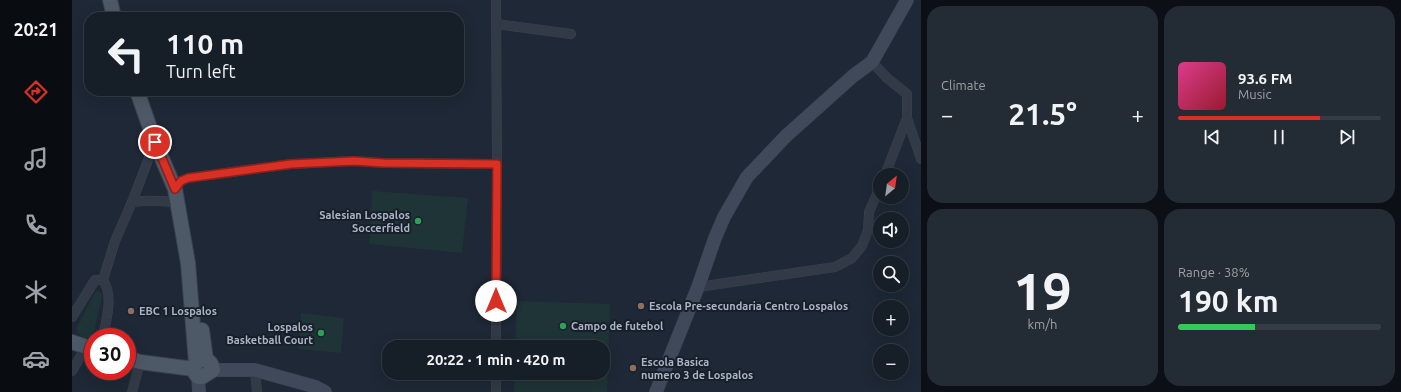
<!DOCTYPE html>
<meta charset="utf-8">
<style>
body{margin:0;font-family:Ubuntu,sans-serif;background:#232b34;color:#f1f3f6;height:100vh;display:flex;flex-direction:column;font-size:15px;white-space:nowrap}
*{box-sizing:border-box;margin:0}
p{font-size:13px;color:#9ea2a8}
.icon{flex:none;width:22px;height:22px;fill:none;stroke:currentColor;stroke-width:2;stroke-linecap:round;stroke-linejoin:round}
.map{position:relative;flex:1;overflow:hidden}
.details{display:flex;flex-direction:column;gap:6px;padding:6px;background:#0c1016;width:480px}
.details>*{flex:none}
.guide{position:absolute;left:12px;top:12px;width:380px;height:84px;border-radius:16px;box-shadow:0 4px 16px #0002,0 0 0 1px #353c45;background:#161e28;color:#f1f3f6;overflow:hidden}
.needle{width:26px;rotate:29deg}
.buttons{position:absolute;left:801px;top:168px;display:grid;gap:8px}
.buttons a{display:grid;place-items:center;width:36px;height:36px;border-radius:50%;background:#161e28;box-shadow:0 4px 16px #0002,0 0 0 1px #353c45;font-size:20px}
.speed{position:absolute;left:12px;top:328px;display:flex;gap:8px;font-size:20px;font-weight:700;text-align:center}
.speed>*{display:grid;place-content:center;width:52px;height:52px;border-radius:50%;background:#161e28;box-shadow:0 4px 16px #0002,0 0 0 1px #353c45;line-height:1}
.speed .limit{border:6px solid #d22;background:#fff;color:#111}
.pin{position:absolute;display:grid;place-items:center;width:34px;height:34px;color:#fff;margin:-17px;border:2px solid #fff;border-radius:50%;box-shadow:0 1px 4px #0007}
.me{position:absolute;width:44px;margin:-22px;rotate:0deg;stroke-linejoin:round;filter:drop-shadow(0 0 3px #0008)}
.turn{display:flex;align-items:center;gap:14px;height:84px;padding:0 16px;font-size:18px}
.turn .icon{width:52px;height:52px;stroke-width:2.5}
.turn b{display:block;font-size:28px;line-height:34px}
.big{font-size:30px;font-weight:700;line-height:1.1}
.details .card{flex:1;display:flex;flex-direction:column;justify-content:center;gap:6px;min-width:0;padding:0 14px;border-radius:16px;background:#232b34}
.details .dial{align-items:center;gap:0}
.dial b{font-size:52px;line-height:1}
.song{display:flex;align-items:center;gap:12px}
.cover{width:48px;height:48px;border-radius:6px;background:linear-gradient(135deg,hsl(330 70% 55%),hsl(350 70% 35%))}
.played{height:4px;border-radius:2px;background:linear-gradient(90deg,#d93025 70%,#353c45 70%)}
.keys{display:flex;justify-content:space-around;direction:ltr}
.heat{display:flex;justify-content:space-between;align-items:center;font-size:22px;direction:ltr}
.charge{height:6px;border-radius:3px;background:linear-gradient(90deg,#34c759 38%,#353c45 0)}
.details .tiles{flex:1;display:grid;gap:6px;grid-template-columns:repeat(2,1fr)}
.trip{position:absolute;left:310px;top:340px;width:228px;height:40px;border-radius:16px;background:#161e28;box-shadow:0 4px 16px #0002,0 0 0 1px #353c45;font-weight:700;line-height:40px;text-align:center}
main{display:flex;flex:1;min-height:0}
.menu{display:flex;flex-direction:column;width:72px;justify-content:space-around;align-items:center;background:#090c10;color:#9ea2a8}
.menu .icon{width:28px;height:28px}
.menu .on{color:#d93025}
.menu b{font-size:18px;color:#f1f3f6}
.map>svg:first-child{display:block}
.green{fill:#1f3437}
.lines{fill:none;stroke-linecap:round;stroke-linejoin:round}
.street-casing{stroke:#3a434f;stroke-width:10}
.secondary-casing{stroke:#3a434f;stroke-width:14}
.primary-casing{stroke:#3a434f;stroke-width:16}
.street{stroke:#313a46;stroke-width:9}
.secondary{stroke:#3f4959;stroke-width:13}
.primary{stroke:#4e5967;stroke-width:14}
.route-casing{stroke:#8d1f18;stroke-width:10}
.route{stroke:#d93025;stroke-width:7}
.leisure-dot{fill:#2e9e5b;stroke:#171f2a;stroke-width:1.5}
.education-dot{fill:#8d6e63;stroke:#171f2a;stroke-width:1.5}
.labels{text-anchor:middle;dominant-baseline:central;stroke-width:4;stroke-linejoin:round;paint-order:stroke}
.poi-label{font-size:11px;font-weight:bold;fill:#aab4c4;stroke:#171f2a;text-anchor:start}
</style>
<main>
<nav class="menu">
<b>20:21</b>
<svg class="icon on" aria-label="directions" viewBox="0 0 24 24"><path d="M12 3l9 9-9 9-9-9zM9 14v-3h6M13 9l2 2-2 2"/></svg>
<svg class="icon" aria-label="music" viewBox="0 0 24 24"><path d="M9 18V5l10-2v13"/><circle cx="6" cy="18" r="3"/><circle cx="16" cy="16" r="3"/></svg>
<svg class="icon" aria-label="phone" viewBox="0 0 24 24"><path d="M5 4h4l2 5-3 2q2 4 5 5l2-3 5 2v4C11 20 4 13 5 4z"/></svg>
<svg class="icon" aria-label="climate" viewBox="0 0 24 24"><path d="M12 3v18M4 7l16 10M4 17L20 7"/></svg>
<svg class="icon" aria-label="car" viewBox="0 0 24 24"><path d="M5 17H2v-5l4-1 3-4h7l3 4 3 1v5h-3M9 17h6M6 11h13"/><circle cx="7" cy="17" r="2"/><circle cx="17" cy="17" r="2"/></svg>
</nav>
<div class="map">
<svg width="849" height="392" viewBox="0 0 849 392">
<rect width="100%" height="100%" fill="#1e2836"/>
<g class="green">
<polygon points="300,191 396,198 390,253 297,244"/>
<path d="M25,291L28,292L30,294V297L22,332C18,343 4,337 5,327L23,293Z"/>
<polygon points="445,301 538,304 535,392 442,392 443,373 531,373 531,347 443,347"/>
<polygon points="229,313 272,318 269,353 226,349"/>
</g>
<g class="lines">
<defs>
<g id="street">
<polyline points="424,24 499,34"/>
<polyline points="800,62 815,78 835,94 835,118 849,159"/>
<polyline points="813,175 835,118"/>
<polyline points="103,189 109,181 116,178 219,164 282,161 311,163 425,164"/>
<path d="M60,202C76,200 90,200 106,203"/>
<polyline points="31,280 43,241 60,202 83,142"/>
<polyline points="626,287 763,267 780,258 790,246 796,230 797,212 808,187"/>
<path d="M0,317L23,280H31C42,296 34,320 31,337"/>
<polyline points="424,347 425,164 424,0"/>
<polyline points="183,370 185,392"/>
<polyline points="0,371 14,347"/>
<polyline points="60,392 68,362"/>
<polyline points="424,392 424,373"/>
</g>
<g id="secondary">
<polyline points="141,370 183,370 244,387 253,392"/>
<polyline points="126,377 127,392"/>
<polyline points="584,392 626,287 643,238 652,217 675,177 714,136 781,76 800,62 835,0"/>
</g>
<g id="primary">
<polyline points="38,0 42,17"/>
<polyline points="65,91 83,142 103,189 116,263 124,363"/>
<polyline points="130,330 134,360"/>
<polyline points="0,342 21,349"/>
<polyline points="55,358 68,362 122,369"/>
<path d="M131,359C137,360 140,364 141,370L130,377H126L123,373L122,366L127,360Z"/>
</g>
</defs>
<use href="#street" class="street-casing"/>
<use href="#secondary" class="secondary-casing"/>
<use href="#primary" class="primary-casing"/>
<use href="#street" class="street"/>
<use href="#secondary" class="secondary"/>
<use href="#primary" class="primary"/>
</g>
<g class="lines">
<defs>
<polyline id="route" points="83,142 103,189 109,181 116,178 219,164 282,161 311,163 425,164 424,301"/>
</defs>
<use href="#route" class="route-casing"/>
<use href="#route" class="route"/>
</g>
<g class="leisure-dot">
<circle cx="346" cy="221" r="4"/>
<circle cx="491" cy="326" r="4"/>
<circle cx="249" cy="333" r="4"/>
</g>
<g class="education-dot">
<circle cx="569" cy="306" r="4"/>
<circle cx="59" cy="311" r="4"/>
<circle cx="561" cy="368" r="4"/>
</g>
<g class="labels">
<g class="poi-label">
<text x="338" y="215" text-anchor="end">Salesian Lospalos<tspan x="338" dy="13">Soccerfield</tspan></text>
<text x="577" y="306">Escola Pre-secundaria Centro Lospalos</text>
<text x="67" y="311">EBC 1 Lospalos</text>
<text x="499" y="326">Campo de futebol</text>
<text x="241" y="327" text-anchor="end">Lospalos<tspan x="241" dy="13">Basketball Court</tspan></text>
<text x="569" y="362">Escola Basica<tspan x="569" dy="13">numero 3 de Lospalos</tspan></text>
</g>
</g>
</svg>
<div class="buttons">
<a><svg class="needle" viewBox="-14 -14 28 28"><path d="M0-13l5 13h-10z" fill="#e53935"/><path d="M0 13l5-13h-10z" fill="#9ea2a8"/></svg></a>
<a><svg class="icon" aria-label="sound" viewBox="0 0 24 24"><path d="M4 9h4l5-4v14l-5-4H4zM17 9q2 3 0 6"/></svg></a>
<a><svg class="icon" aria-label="search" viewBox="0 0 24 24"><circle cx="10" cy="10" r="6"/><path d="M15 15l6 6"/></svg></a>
<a>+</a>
<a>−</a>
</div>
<div class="speed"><div class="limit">30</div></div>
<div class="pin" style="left:83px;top:142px;background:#d93025"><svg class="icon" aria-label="arrive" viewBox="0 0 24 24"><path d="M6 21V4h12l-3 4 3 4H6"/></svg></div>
<svg class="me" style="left:424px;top:301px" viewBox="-20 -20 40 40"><circle r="19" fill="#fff"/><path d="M0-13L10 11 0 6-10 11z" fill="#d93025"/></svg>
<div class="trip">20:22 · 1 min · 420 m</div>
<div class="guide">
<div class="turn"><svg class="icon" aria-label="left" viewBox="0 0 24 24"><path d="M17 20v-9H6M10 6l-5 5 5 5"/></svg><div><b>110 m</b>Turn left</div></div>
</div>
</div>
<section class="details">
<div class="tiles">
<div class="card"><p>Climate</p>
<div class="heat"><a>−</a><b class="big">21.5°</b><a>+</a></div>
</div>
<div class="card">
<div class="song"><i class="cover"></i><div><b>93.6 FM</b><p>Music</p></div></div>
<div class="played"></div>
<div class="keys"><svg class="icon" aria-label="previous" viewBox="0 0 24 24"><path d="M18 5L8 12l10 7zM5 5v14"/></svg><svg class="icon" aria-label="pause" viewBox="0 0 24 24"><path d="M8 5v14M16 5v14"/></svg><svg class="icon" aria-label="next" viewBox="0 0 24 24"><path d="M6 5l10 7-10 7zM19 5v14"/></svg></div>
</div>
<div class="card dial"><b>19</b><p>km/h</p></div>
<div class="card"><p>Range · 38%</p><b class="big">190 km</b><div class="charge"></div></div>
</div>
</section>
</main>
